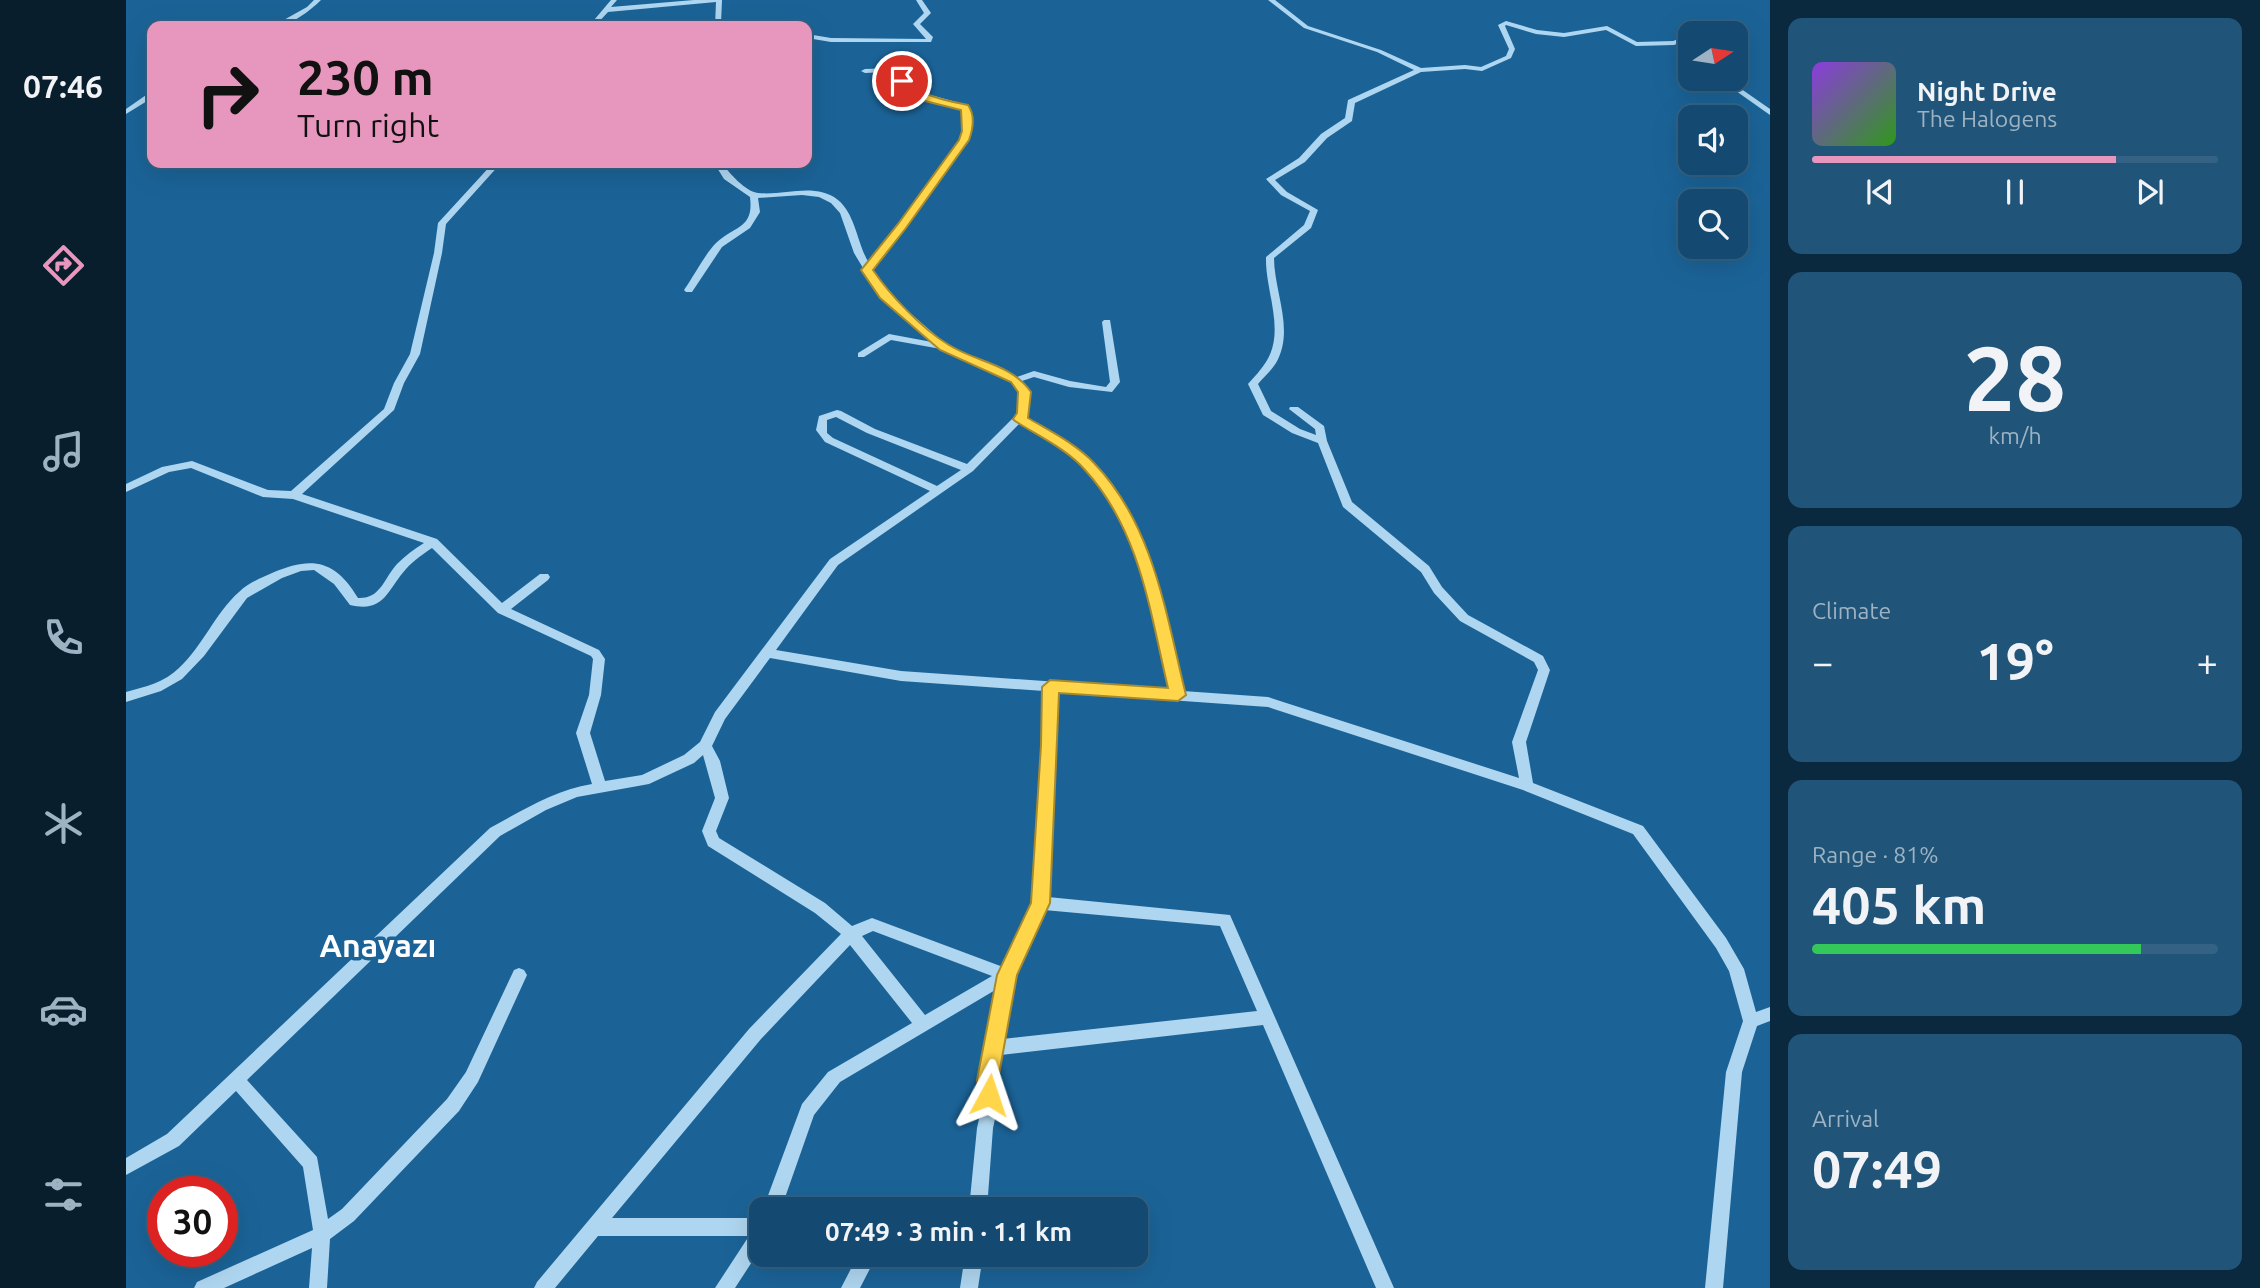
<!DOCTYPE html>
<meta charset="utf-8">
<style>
body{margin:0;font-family:Ubuntu,sans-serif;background:#215479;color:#f1f3f6;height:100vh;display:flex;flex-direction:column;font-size:26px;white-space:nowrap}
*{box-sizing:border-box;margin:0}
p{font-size:23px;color:#9db3c3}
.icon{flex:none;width:38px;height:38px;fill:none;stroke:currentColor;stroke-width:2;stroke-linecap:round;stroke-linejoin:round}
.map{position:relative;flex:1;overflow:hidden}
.sheet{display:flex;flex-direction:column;gap:18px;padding:18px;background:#0b293e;width:490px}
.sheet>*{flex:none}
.banner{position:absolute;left:21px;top:21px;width:665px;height:147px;border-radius:14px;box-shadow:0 7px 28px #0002,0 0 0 2px #336284;background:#e797bd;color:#111;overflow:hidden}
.needle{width:46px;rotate:78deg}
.buttons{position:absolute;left:1552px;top:21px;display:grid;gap:14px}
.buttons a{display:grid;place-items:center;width:70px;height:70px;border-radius:14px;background:#144a71;box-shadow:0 7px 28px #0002,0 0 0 2px #336284;font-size:35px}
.speed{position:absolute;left:21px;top:1176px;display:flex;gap:14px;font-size:35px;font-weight:700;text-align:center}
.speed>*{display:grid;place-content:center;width:91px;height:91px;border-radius:50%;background:#144a71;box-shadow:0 7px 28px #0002,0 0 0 2px #336284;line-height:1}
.speed .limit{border:10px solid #d22;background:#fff;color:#111}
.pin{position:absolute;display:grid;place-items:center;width:60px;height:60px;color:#fff;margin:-30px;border:4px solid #fff;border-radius:50%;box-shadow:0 2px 7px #0007}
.me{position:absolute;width:77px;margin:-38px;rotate:5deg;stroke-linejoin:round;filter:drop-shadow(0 0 5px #0008)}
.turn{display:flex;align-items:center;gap:24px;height:147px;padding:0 35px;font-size:32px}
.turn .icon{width:91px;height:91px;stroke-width:2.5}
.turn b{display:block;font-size:49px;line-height:60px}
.big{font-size:52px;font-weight:700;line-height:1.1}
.sheet .card{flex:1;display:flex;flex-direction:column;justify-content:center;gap:10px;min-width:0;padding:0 24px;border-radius:14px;background:#215479}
.sheet .dial{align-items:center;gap:0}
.dial b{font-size:91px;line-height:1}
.song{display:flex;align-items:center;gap:21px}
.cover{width:84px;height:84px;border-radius:10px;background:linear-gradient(135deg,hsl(270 70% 55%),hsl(110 70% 35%))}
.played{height:7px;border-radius:4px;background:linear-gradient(90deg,#e797bd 75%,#336284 75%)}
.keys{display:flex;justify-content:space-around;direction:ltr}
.heat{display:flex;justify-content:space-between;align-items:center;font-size:38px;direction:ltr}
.charge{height:10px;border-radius:5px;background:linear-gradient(90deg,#34c759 81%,#336284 0)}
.trip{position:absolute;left:623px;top:1197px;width:399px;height:70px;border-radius:14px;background:#144a71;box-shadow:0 7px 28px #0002,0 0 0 2px #336284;font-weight:700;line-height:70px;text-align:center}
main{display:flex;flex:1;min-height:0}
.menu{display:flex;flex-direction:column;width:126px;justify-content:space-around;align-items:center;background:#081e2d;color:#9db3c3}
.menu .icon{width:49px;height:49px}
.menu .selected{color:#e797bd}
.menu b{font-size:32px;color:#f1f3f6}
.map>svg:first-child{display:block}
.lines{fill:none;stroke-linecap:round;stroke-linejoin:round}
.minor{fill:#afd6f0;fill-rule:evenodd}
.route{fill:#ffd54a;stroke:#a68a30;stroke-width:2}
.labels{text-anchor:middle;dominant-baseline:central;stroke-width:7;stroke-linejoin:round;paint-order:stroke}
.near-district-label{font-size:32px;font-weight:bold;fill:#fff;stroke:#1b6397}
</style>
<main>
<nav class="menu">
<b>07:46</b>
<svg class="icon selected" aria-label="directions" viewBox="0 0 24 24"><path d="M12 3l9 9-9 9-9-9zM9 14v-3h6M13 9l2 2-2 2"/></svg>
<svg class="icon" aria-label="music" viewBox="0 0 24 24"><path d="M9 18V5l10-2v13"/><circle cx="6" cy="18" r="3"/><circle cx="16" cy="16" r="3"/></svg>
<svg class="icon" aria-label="phone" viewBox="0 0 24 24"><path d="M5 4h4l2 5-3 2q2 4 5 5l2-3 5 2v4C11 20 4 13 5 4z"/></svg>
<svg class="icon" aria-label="climate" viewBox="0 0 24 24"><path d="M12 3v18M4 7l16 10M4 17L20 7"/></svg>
<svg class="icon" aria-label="car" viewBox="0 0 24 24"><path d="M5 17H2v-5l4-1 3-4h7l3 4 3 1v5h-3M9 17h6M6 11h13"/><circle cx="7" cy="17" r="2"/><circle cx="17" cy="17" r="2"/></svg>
<svg class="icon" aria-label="filters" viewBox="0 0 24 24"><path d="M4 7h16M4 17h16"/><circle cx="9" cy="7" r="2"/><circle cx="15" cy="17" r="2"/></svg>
</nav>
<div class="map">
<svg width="1644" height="1288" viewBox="0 0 1644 1288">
<rect width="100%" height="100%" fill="#1b6397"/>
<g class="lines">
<g class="minor">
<path d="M188,0H195C184,11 163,27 147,26L181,7Z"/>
<polygon points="485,0 491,0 485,7 568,0 596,0 595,23 624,24 627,26 589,26 590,2 482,12 469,26 463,26"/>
<polygon points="790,0 796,0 805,13 794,24 807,37 805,42 705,42 681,38 681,34 705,38 800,39 787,24 798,13"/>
<path d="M1142,0H1149L1182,26L1255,50L1295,68L1339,65L1355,67L1380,56L1383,49L1372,25L1380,21L1411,30L1438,33L1481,26L1511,42L1547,41L1564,35V39L1548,45L1510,46L1480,30L1438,37L1410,34L1380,25L1379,26L1389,49L1385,58L1356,71L1339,69L1295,72L1229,103L1226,121L1201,138L1179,162L1149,180L1161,192L1192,210L1185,228L1148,258C1148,292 1169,330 1150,363C1145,371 1138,377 1132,384L1145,411L1174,429L1190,435L1189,429L1163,409L1164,407H1172L1198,426L1201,441L1226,502L1303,566L1316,587L1342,615L1417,656L1424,670L1400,742L1407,783L1517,826L1600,938L1618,969L1630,1012L1644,1007V1021L1631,1026L1616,1072L1597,1288H1579L1600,1072L1617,1021L1603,971L1590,948L1507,834L1397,790L1142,707L930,692L931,745L922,897L1104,915L1268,1288H1250L1137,1025L875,1055L870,1080L871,1110L867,1128L861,1209H843L851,1128L855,1110L854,1080L871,989L714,1082L688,1115L655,1209H637L676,1104L702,1072L786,1023L724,945L635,1039L486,1218H635V1248L609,1288H589L623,1236H472L429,1288H408L411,1282L623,1029L715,934L689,913L582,846L576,831L589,798L577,755L568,763L523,784L451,797L420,810L374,836L121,1080L191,1157L202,1219L216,1209L321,1099L340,1072L388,970L393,968L398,970L401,975L352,1082L333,1111L228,1221L204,1239L201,1288H183L186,1248L98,1288H68L71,1282L187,1230L177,1167L110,1091L53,1146L0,1175V1158L41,1134L364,828C397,810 429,790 466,784L450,733L463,695L467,659L465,656L372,613L306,548C297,554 287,561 280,569C261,590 259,613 224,605L208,584L188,570L175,571L156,578L121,598L78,656L56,679L35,691L0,702V692C19,687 39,682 53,668C77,646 89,613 113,592C122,583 135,578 146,573C185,556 209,559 232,598C255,599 258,578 271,564C279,556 288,549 298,543L167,499L137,497L65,468L43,472L0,492V484L36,467L66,461L142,490L165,491L258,409L268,383L284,354L308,253L312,223L367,163H375L320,224L316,253L294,354L278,383L268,410L176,494L311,539L376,603L414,574H422L424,577L422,580L385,609L473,650L479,659L475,695L464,733L479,781L516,775L558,755L574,742L589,712L704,559L804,491L699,442L690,430L693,416L711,410L715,411L749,429L841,464L892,413L894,392L887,382L815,349L765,340L738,357H732V353L763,334L806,342L755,298L728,253L714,213L705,203L693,197L676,195L632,198L634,212L624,228L596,247L566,292H560L558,290C568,276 579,254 590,243C609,225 628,229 624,197L598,179L588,163H596C603,173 620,192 632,193C658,196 689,182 712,200C730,215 731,244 743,263L752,253L834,140L838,124L835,108L784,95L763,72L739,73L735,71L739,69L765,68L790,91L841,105C847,117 845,128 842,140L758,257L746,269L762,294L821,345L891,377L908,371L944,381L980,387L984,382L976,322L978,320H984L994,382L986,392L943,387L908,377L896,381L904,392L902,414L899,418C919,430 941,440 958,455C1024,513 1039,610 1057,691L1142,697L1393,778L1386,742L1412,670L1408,662L1334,621L1308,593L1295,572L1217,507L1192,443L1166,433L1137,415L1122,384C1128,377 1135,370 1140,362C1160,331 1139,291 1140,257L1178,225L1184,211L1155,195L1140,179L1173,158L1195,134L1219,118L1222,100L1288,70L1251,52L1178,28ZM710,417L741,433L835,470L811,486L707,438L701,433V420ZM893,424C913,435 935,446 952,461C1015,518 1028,612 1045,690L775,671L650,650L712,565L847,471ZM644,658L775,681L918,691L917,745L907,903L877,967L746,918L726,926L699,903L593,838L590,831L603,798L594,761L586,746L599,719ZM918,910L1094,926L1131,1011L877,1039L889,975ZM747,931L866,976L799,1015L736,936Z"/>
<polygon points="1593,79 1601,79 1644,109 1644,115"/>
<polygon points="23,93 26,93 26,98 0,114 0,109"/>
<polygon points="732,1255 751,1255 734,1288 715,1288"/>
<polygon points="839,1255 857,1255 852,1288 834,1288"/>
</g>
</g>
<path class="route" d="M773,79H779C797,97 818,100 842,105C849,115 847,129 843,140L780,228L747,270C764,295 796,329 823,345C850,362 886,364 905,392L902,418C924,431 950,444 968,463C1028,525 1040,615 1060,695L1052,701L933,693L924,903L891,975L872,1080L873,1095L870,1102L863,1105L855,1102L851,1080L871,975L905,903L915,745L916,687L924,680L1042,688C1024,612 1014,530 959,470C941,449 912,436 889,421L887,419L891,413L892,392L885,382L814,350L754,298L735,270L772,224L833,140L836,131L835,110L795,100L784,95L773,83Z"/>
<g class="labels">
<g class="near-district-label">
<text x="252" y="945">Anayazı</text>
</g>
</g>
</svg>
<div class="buttons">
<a><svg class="needle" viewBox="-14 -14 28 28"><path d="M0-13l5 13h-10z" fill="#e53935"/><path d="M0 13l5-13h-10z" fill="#9db3c3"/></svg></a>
<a><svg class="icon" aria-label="sound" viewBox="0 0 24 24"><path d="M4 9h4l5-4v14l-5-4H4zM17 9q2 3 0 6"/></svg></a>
<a><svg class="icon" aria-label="search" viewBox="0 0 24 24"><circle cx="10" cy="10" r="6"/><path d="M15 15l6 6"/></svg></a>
</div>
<div class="speed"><div class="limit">30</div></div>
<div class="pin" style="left:776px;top:81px;background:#d93025"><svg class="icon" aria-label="arrive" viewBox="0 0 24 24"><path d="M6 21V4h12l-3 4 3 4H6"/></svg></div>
<svg class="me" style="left:863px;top:1095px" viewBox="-20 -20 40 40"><path d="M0-17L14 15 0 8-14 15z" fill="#ffd54a" stroke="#fff" stroke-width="4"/></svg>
<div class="trip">07:49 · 3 min · 1.1 km</div>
<div class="banner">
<div class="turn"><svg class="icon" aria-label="right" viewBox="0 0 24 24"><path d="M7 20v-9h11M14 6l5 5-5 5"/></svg><div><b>230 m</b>Turn right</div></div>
</div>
</div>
<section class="sheet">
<div class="card">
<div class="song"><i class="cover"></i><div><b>Night Drive</b><p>The Halogens</p></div></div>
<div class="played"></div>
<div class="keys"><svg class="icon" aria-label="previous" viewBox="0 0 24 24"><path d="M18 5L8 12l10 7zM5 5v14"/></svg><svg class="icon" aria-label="pause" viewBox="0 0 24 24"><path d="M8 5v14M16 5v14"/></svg><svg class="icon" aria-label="next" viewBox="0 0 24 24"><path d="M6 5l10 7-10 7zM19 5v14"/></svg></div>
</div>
<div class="card dial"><b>28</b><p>km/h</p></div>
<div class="card"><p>Climate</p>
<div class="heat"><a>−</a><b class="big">19°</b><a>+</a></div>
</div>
<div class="card"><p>Range · 81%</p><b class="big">405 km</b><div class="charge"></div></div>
<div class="card"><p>Arrival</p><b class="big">07:49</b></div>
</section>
</main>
